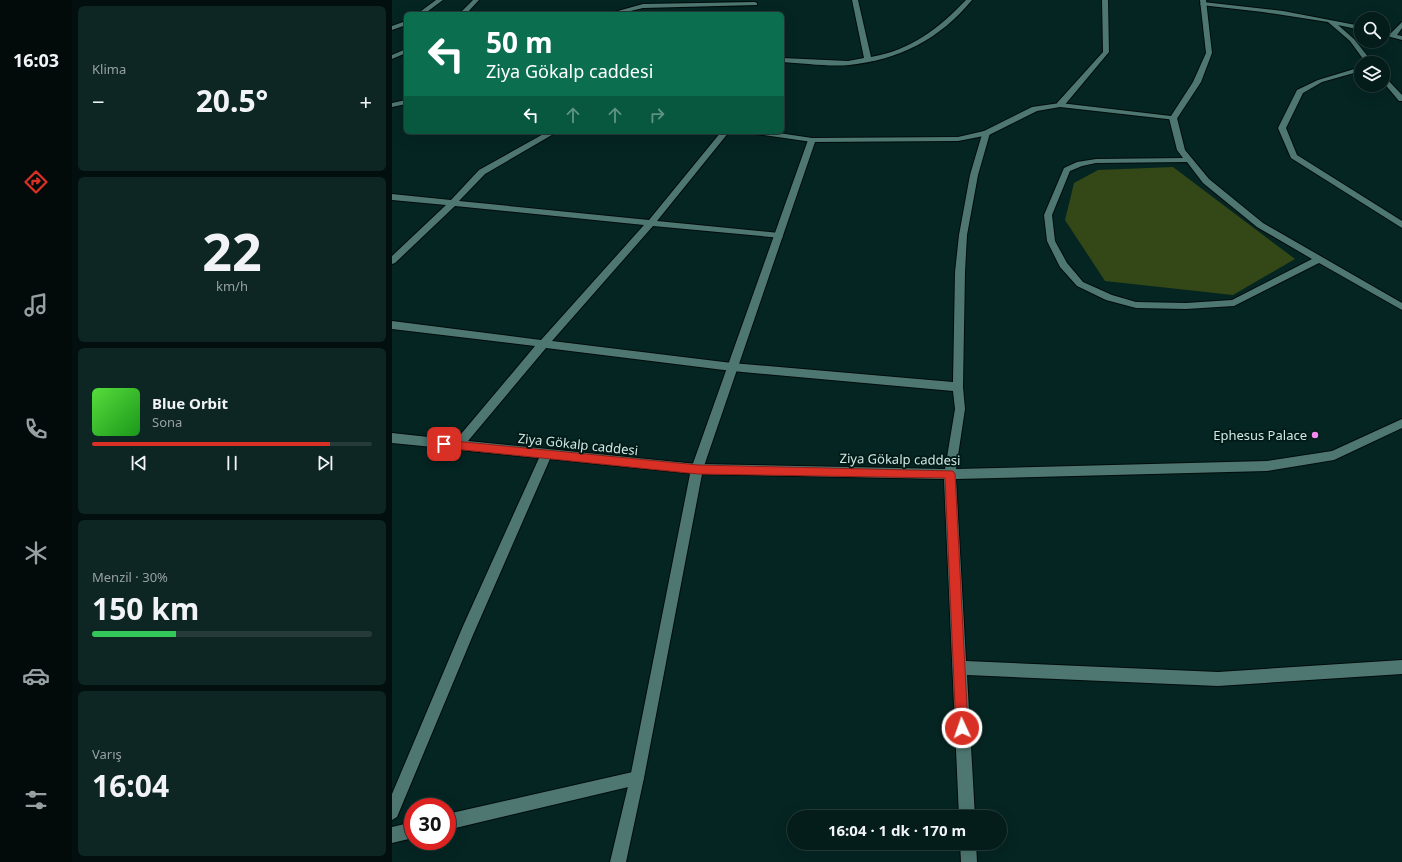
<!DOCTYPE html>
<html lang="tr">
<meta charset="utf-8">
<style>
body{margin:0;font-family:"Noto Sans",sans-serif;background:#0d2523;color:#f1f3f6;height:100vh;display:flex;flex-direction:column;font-size:15px;white-space:nowrap}
*{box-sizing:border-box;margin:0}
p{font-size:13px;color:#97a1a2}
.icon{flex:none;width:22px;height:22px;fill:none;stroke:currentColor;stroke-width:2;stroke-linecap:round;stroke-linejoin:round}
.map{position:relative;flex:1;overflow:hidden}
.drawer{display:flex;flex-direction:column;gap:6px;padding:6px;background:#020f0e;width:320px}
.drawer>*{flex:none}
.top-card{position:absolute;left:12px;top:12px;width:380px;height:122px;border-radius:6px;box-shadow:0 4px 16px #0002,0 0 0 1px #253a39;background:#0b6e4f;color:#fff;overflow:hidden}
.tools{position:absolute;left:962px;top:12px;display:grid;gap:8px}
.tools a{display:grid;place-items:center;width:36px;height:36px;border-radius:50%;background:#041c1a;box-shadow:0 4px 16px #0002,0 0 0 1px #253a39;font-size:20px}
.speed{position:absolute;left:12px;top:798px;display:flex;gap:8px;font-size:20px;font-weight:700;text-align:center}
.speed>*{display:grid;place-content:center;width:52px;height:52px;border-radius:50%;background:#041c1a;box-shadow:0 4px 16px #0002,0 0 0 1px #253a39;line-height:1}
.speed .limit{border:6px solid #d22;background:#fff;color:#111}
.pin{position:absolute;display:grid;place-items:center;width:34px;height:34px;color:#fff;margin:-17px;border-radius:8px;box-shadow:0 2px 6px #0006}
.me{position:absolute;width:44px;margin:-22px;rotate:357deg;stroke-linejoin:round;filter:drop-shadow(0 0 3px #0008)}
.turn{display:flex;align-items:center;gap:14px;height:84px;padding:0 16px;font-size:18px}
.turn .icon{width:52px;height:52px;stroke-width:2.5}
.turn b{display:block;font-size:28px;line-height:34px}
.lanes{display:flex;align-items:center;height:38px;padding:0 16px;background:#0003;justify-content:center;gap:20px;direction:ltr}
.lanes .off{opacity:.35}
.big{font-size:30px;font-weight:700;line-height:1.1}
.drawer .widget{flex:1;display:flex;flex-direction:column;justify-content:center;gap:6px;min-width:0;padding:0 14px;border-radius:6px;background:#0d2523}
.drawer .dial{align-items:center;gap:0}
.dial b{font-size:52px;line-height:1}
.song{display:flex;align-items:center;gap:12px}
.cover{width:48px;height:48px;border-radius:6px;background:linear-gradient(135deg,hsl(110 70% 55%),hsl(120 70% 35%))}
.played{height:4px;border-radius:2px;background:linear-gradient(90deg,#d93025 85%,#253a39 85%)}
.keys{display:flex;justify-content:space-around;direction:ltr}
.heat{display:flex;justify-content:space-between;align-items:center;font-size:22px;direction:ltr}
.charge{height:6px;border-radius:3px;background:linear-gradient(90deg,#34c759 30%,#253a39 0)}
.trip{position:absolute;left:395px;top:810px;width:220px;height:40px;border-radius:20px;background:#041c1a;box-shadow:0 4px 16px #0002,0 0 0 1px #253a39;font-weight:700;line-height:40px;text-align:center}
main{display:flex;flex:1;min-height:0}
.tab-bar{display:flex;flex-direction:column;width:72px;justify-content:space-around;align-items:center;background:#020b0a;color:#97a1a2}
.tab-bar .icon{width:28px;height:28px}
.tab-bar .selected{color:#d93025}
.tab-bar b{font-size:18px;color:#f1f3f6}
.map>svg:first-child{display:block}
.green{fill:#334816}
.lines{fill:none;stroke-linecap:round;stroke-linejoin:round}
.minor-casing{stroke:#000c0b;stroke-width:2}
.tertiary-casing{stroke:#000c0b;stroke-width:2}
.minor{fill:#4e7771;fill-rule:evenodd}
.tertiary{fill:#4e7771;fill-rule:evenodd}
.route{fill:#d93025;stroke:#8d1f18}
.poi-dot{fill:#f589ef;stroke:#001b18;stroke-width:1.5}
.labels{text-anchor:middle;dominant-baseline:central;stroke-width:4;stroke-linejoin:round;paint-order:stroke}
.poi-label{font-size:13px;fill:#d2e7e4;stroke:#001b18;text-anchor:end}
.street-label{font-size:13px;fill:#d2e7e4;stroke:#001b18}
</style>
<main>
<nav class="tab-bar">
<b>16:03</b>
<svg class="icon selected" aria-label="directions" viewBox="0 0 24 24"><path d="M12 3l9 9-9 9-9-9zM9 14v-3h6M13 9l2 2-2 2"/></svg>
<svg class="icon" aria-label="music" viewBox="0 0 24 24"><path d="M9 18V5l10-2v13"/><circle cx="6" cy="18" r="3"/><circle cx="16" cy="16" r="3"/></svg>
<svg class="icon" aria-label="phone" viewBox="0 0 24 24"><path d="M5 4h4l2 5-3 2q2 4 5 5l2-3 5 2v4C11 20 4 13 5 4z"/></svg>
<svg class="icon" aria-label="climate" viewBox="0 0 24 24"><path d="M12 3v18M4 7l16 10M4 17L20 7"/></svg>
<svg class="icon" aria-label="car" viewBox="0 0 24 24"><path d="M5 17H2v-5l4-1 3-4h7l3 4 3 1v5h-3M9 17h6M6 11h13"/><circle cx="7" cy="17" r="2"/><circle cx="17" cy="17" r="2"/></svg>
<svg class="icon" aria-label="filters" viewBox="0 0 24 24"><path d="M4 7h16M4 17h16"/><circle cx="9" cy="7" r="2"/><circle cx="15" cy="17" r="2"/></svg>
</nav>
<section class="drawer">
<div class="widget"><p>Klima</p>
<div class="heat"><a>−</a><b class="big">20.5°</b><a>+</a></div>
</div>
<div class="widget dial"><b>22</b><p>km/h</p></div>
<div class="widget">
<div class="song"><i class="cover"></i><div><b>Blue Orbit</b><p>Sona</p></div></div>
<div class="played"></div>
<div class="keys"><svg class="icon" aria-label="previous" viewBox="0 0 24 24"><path d="M18 5L8 12l10 7zM5 5v14"/></svg><svg class="icon" aria-label="pause" viewBox="0 0 24 24"><path d="M8 5v14M16 5v14"/></svg><svg class="icon" aria-label="next" viewBox="0 0 24 24"><path d="M6 5l10 7-10 7zM19 5v14"/></svg></div>
</div>
<div class="widget"><p>Menzil · 30%</p><b class="big">150 km</b><div class="charge"></div></div>
<div class="widget"><p>Varış</p><b class="big">16:04</b></div>
</section>
<div class="map">
<svg width="1010" height="862" viewBox="0 0 1010 862">
<rect width="100%" height="100%" fill="#052522"/>
<polygon class="green" points="781,167 903,259 841,295 713,281 673,220 682,183 706,170"/>
<g class="lines">
<defs>
<g id="minor">
<polygon points="44,0 51,0 32,14 25,14"/>
<polygon points="81,0 87,0 74,14 67,14"/>
<path d="M460,0H466L479,57C519,50 546,29 574,0H580C548,39 507,60 457,65C437,67 410,63 390,62V58L456,61L472,58Z"/>
<polygon points="710,0 716,0 717,52 671,107 665,107 665,103 711,52"/>
<polygon points="363,2 365,3 365,5 251,8 226,14 215,14 251,4"/>
<polygon points="811,2 891,11 969,26 969,30 946,25 962,39 981,63 974,63 958,41 936,22 871,12 809,5 808,4"/>
<polygon points="14,21 14,25 0,30 0,26"/>
<polygon points="1010,22 1010,28 1005,35 1010,36 1010,40 991,35 991,31 999,33"/>
<polygon points="14,49 14,53 0,59 0,55"/>
<polygon points="969,67 969,71 930,82 911,93 894,128 905,155 1010,221 1010,228 899,158 886,128 905,90 926,80"/>
<polygon points="991,76 993,77 1010,95 1010,101 1007,101 991,82"/>
<polygon points="14,100 14,104 0,107 0,103"/>
<path d="M778,116H784L785,118L793,150L817,179L871,223L1010,303V310L927,263L842,306L794,309L744,308L714,300L685,286L668,267L655,241L652,215L672,168L685,162L704,159L791,158L785,150L777,118ZM795,162L811,183L865,227L920,259L840,300L794,303L744,302L720,295L691,282L675,263L663,241L660,215L678,171L690,166L704,163Z"/>
<path d="M591,131H594L598,133L586,175L575,235L573,272L571,387L573,409L564,469L875,461L940,451L1010,419V428L942,460L875,471L564,479L574,661L826,672L1010,660V674L826,686L575,675L583,817H567L552,479L305,474L158,459L81,635L5,817L0,820V794L71,626L147,458L68,450L65,451L61,449L0,443V433L64,440L143,346L0,329V321L149,340L252,225L63,206L3,263L0,264V256L54,205L0,200V194L59,200L87,170L155,132H165L93,174L67,201L257,220L329,132H337L265,221L387,233L390,234L391,236L390,238L261,226L160,341L340,363L561,382L563,272L567,235L578,175ZM154,348L340,371L561,391L563,409L553,469L305,464L76,441Z"/>
<polygon points="360,132 380,132 420,138 424,140 420,142 364,134"/>
<polygon points="245,771 250,773 252,778 250,783 245,785 55,830 55,814"/>
<polygon points="21,822 21,838 0,843 0,827"/>
<polygon points="568,843 584,843 585,862 569,862"/>
</g>
<polygon id="tertiary" points="808,0 814,0 820,53 809,82 784,120 668,107 645,111 597,135 566,141 423,142 311,469 252,778 234,862 218,862 238,778 299,469 416,140 420,138 566,137 592,131 640,107 668,103 779,116 801,82 814,53"/>
</defs>
<use href="#minor" class="minor-casing"/>
<use href="#tertiary" class="tertiary-casing"/>
<use href="#minor" class="minor"/>
<use href="#tertiary" class="tertiary"/>
</g>
<polygon class="route" points="52,440 306,465 561,471 563,474 576,728 574,732 570,734 566,732 564,728 553,478 306,474 52,448 49,447 48,444 49,441"/>
<circle class="poi-dot" cx="923" cy="435" r="4"/>
<g class="labels">
<g class="poi-label">
<text x="915" y="435">Ephesus Palace</text>
</g>
<g class="street-label">
<text transform="translate(186 444) rotate(6)">Ziya Gökalp caddesi</text>
<text transform="translate(508 459) rotate(1)">Ziya Gökalp caddesi</text>
</g>
</g>
</svg>
<div class="tools">
<a><svg class="icon" aria-label="search" viewBox="0 0 24 24"><circle cx="10" cy="10" r="6"/><path d="M15 15l6 6"/></svg></a>
<a><svg class="icon" aria-label="layers" viewBox="0 0 24 24"><path d="M12 4l9 5-9 5-9-5zM3 14l9 5 9-5"/></svg></a>
</div>
<div class="speed"><div class="limit">30</div></div>
<div class="pin" style="left:52px;top:444px;background:#d93025"><svg class="icon" aria-label="arrive" viewBox="0 0 24 24"><path d="M6 21V4h12l-3 4 3 4H6"/></svg></div>
<svg class="me" style="left:570px;top:728px" viewBox="-20 -20 40 40"><circle r="17" fill="#d93025" stroke="#fff" stroke-width="3"/><path d="M0-11L8 9 0 5-8 9z" fill="#fff"/></svg>
<div class="trip">16:04 · 1 dk · 170 m</div>
<div class="top-card">
<div class="turn"><svg class="icon" aria-label="left" viewBox="0 0 24 24"><path d="M17 20v-9H6M10 6l-5 5 5 5"/></svg><div><b>50 m</b>Ziya Gökalp caddesi</div></div>
<div class="lanes"><svg class="icon" aria-label="left" viewBox="0 0 24 24"><path d="M17 20v-9H6M10 6l-5 5 5 5"/></svg><svg class="icon off" aria-label="ahead" viewBox="0 0 24 24"><path d="M12 20V5M6 11l6-6 6 6"/></svg><svg class="icon off" aria-label="ahead" viewBox="0 0 24 24"><path d="M12 20V5M6 11l6-6 6 6"/></svg><svg class="icon off" aria-label="right" viewBox="0 0 24 24"><path d="M7 20v-9h11M14 6l5 5-5 5"/></svg></div>
</div>
</div>
</main>
